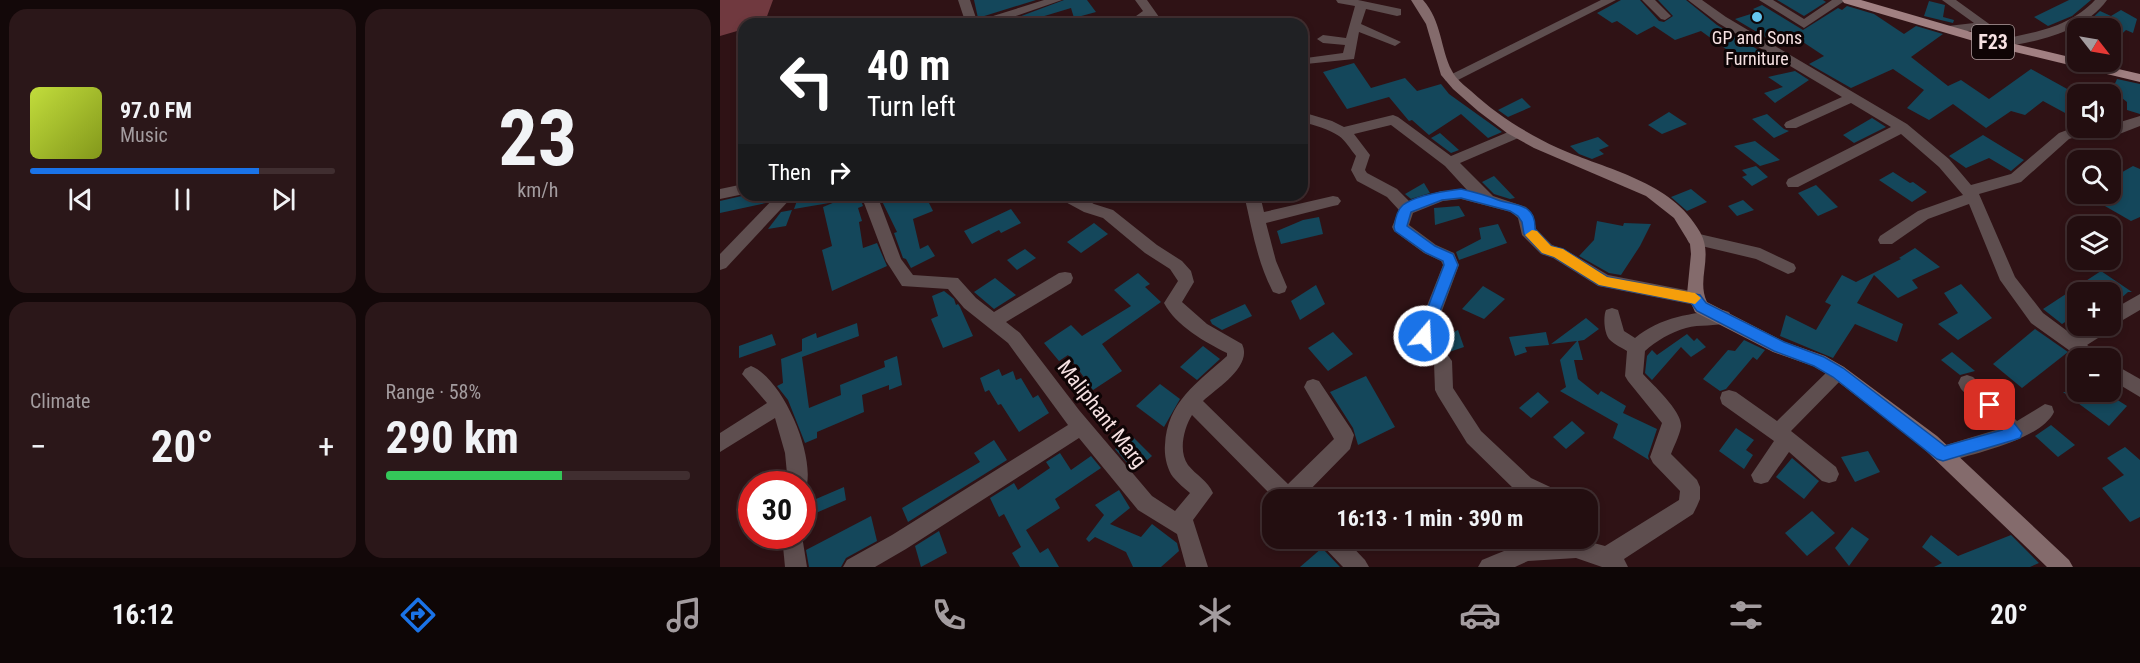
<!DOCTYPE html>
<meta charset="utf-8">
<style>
body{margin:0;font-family:"Roboto Condensed",sans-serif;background:#2b1719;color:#f1f3f6;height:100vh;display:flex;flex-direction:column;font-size:22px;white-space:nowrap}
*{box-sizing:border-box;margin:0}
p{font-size:20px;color:#a39c9f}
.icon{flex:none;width:33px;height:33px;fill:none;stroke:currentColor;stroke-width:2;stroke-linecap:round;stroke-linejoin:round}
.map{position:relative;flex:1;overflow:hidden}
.details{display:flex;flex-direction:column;gap:9px;padding:9px;background:#130809;width:720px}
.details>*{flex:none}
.guide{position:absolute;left:18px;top:18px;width:570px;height:183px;border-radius:18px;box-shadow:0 3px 9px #0003,0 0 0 2px #402e30;background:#202124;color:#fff;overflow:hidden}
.needle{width:39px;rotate:121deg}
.buttons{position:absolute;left:1347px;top:18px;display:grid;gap:12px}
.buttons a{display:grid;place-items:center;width:54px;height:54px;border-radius:12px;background:#230e10;box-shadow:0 3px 9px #0003,0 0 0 2px #402e30;font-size:30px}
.speed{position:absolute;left:18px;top:471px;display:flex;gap:12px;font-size:30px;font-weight:700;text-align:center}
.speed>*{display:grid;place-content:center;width:78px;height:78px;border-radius:50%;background:#230e10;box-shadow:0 3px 9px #0003,0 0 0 2px #402e30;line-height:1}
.speed .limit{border:9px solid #d22;background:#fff;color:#111}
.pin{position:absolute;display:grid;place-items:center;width:51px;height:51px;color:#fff;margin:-26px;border-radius:12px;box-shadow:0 3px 9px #0006}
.me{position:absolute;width:66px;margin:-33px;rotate:19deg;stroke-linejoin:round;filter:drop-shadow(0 0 4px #0008)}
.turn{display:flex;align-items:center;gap:21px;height:126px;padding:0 30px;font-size:27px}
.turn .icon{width:78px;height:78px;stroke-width:2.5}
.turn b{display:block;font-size:42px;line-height:51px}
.then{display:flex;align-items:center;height:57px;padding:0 30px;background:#0003;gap:12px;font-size:22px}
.big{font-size:45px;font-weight:700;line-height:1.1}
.details .card{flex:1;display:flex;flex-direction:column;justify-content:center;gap:9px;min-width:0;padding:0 21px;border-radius:18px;background:#2b1719}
.details .dial{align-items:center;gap:0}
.dial b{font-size:78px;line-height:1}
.song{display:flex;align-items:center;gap:18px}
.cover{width:72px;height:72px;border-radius:9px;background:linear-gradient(135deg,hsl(70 70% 55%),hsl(70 70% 35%))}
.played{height:6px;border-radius:3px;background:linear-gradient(90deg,#1a73e8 75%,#402e30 75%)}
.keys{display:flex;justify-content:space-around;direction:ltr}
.heat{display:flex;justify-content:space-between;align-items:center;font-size:33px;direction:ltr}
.charge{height:9px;border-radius:4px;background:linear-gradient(90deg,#34c759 58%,#402e30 0)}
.details .tiles{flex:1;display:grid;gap:9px;grid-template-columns:repeat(2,1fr)}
.trip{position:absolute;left:542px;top:489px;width:336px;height:60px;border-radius:18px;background:#230e10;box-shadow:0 3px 9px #0003,0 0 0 2px #402e30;font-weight:700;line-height:60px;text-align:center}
.dock{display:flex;height:96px;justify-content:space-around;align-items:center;background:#0e0606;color:#a39c9f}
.dock .icon{width:42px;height:42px}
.dock .on{color:#1a73e8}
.dock b{font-size:27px;color:#f1f3f6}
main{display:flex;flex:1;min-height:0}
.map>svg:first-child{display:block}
.forest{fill:#70393f}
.building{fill:#14475b}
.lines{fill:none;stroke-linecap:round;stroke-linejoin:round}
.minor{fill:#5e4e4f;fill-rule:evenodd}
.secondary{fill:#846b6c;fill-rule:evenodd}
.primary{fill:#a18082;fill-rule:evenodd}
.route{fill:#1a73e8;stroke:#114b97;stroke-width:1.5}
.slow{fill:#f59e0b}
.poi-dot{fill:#65c5ee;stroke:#0e0405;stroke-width:2}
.labels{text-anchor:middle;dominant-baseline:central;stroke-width:6;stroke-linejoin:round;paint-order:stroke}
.far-poi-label{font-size:18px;fill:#f6e1e2;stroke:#0e0405}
.shield{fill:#0e0405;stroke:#b09fa0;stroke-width:1.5}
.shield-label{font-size:20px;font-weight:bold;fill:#f6e1e2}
.street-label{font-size:21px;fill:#f6e1e2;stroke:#0e0405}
</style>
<main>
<section class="details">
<div class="tiles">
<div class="card">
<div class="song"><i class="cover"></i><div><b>97.0 FM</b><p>Music</p></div></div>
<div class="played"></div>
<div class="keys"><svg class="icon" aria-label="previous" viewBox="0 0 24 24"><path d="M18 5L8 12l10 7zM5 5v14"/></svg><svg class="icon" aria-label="pause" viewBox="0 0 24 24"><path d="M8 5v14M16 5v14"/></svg><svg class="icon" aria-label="next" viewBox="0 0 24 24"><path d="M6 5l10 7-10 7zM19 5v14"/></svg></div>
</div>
<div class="card dial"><b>23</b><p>km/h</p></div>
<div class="card"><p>Climate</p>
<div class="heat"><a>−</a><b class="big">20°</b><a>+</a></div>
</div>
<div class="card"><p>Range · 58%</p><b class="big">290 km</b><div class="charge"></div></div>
</div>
</section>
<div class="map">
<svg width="1420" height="567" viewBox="0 0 1420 567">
<rect width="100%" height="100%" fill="#2f1215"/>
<polygon class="forest" points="0,0 53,0 46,19 35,24 24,24 24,29 0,36"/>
<g class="building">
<polygon points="254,0 316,0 258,18"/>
<polygon points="344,0 367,0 376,12 354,18 351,8 298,24 280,24"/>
<polygon points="901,0 920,0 939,21 944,22 953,16 938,0 966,0 997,25 1050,57 1028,65 981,31 955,40 934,26 917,35 897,21 892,23 877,13"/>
<polygon points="1057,0 1103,0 1106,2 1084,16"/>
<polygon points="1349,0 1371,0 1352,16 1328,26 1314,17"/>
<polygon points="1209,1 1225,5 1223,17 1234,20 1233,23 1204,16"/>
<polygon points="1042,5 1083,30 1118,8 1122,10 1127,6 1154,14 1184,34 1196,26 1223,34 1191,57 1228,86 1241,80 1269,99 1311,69 1358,95 1358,120 1323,101 1305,115 1291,111 1266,128 1233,104 1209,120 1187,108 1204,90 1173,69 1131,88 1089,64 1104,56 1068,32 1052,41 1015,19 1037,12 1033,9"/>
<polygon points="1401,10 1417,19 1413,33 1406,30 1390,45 1390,28 1369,21 1380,11 1391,16"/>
<polygon points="634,63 651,88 685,78 697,91 721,84 729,94 782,132 768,138 741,114 709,135 692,120 689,121 669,97 627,109 603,72"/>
<polygon points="1075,71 1089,80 1055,103 1044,93 1063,87 1048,77"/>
<polygon points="1397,79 1420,84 1420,114 1407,110 1407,102 1392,90"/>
<polygon points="802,98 811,107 788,117 778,110"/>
<polygon points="949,112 967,124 942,134 928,125"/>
<polygon points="1047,114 1064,129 1069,131 1054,138 1032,119"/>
<polygon points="1152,118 1166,127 1134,143 1123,135"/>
<polygon points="720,133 739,150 731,153 711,138"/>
<polygon points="1263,135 1304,160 1291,171 1269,158 1246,168 1229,156"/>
<polygon points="878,137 889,146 879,150 884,154 872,159 859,154 850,146"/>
<polygon points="1035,141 1060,160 1040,166 1014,146"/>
<polygon points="1036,166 1048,177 1032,186 1022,177 1027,175 1022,170"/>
<polygon points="1413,166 1420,169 1420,217 1411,221 1364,194 1390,194 1390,179"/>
<polygon points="1173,172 1190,183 1193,182 1207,192 1192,202 1159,180"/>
<polygon points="774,176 795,198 790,199 774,194 762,182"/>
<polygon points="704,183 710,193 691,199 685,194"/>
<polygon points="1096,185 1118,207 1098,216 1078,193"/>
<polygon points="971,189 987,202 967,211 951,197"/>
<polygon points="26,195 54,195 46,203 0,213 0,201"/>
<polygon points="79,195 119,195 119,201 139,195 143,206 138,208 142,221 139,222 143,248 157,243 167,266 112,291 102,250 112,246 103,207 115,202 74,209"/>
<polygon points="159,195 205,195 213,211 193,219 200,249 208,245 215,256 191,268 186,259 183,258 174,233 177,232"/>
<polygon points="1023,200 1034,210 1017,216 1008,206"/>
<polygon points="739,206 745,216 715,225 714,208"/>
<polygon points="291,209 301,223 281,233 279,230 252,244 244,231"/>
<polygon points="72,210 66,226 48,229 61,212"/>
<polygon points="599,217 603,234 561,244 557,231 583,220"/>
<polygon points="877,221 903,226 904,223 931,224 920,246 901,275 889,273 859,256 874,240"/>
<polygon points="374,223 388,234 361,253 347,242"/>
<polygon points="778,224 787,243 739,260 736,252 761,239 759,228"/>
<polygon points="1195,248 1220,267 1192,280 1198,288 1178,298 1154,275 1137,303 1183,324 1177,342 1135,324 1113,358 1060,336 1066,315 1096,330 1111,305 1105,302 1122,275 1136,282 1181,259 1179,258"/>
<polygon points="305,249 316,258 297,270 287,260"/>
<polygon points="1381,271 1412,292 1408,292 1390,308 1390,292 1358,292 1358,314 1342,324 1323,309"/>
<polygon points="418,273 430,284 425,287 441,302 382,344 402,371 373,390 348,355 339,361 324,343 351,325 362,336 411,306 394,290"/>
<polygon points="275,278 296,295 274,309 254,292"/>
<polygon points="1241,284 1272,318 1238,340 1218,324 1238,313 1224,293"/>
<polygon points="596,285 605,304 580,320 571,301"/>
<polygon points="763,286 785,299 764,319 742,309"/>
<polygon points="224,291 234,299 236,305 238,304 240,307 253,336 223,348 211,319 218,316 212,296"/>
<polygon points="525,304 532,316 502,330 492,324 490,320"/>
<polygon points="866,318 879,329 864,340 858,341 863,360 854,360 858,379 878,395 881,391 906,406 903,413 937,429 928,456 929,460 893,438 898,424 840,391 846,387 840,360 857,341 831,344"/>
<polygon points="137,323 139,336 82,357 89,408 121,395 120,385 165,367 164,361 177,356 182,385 169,390 169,385 142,395 144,412 97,432 97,438 85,443 68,400 57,386 63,383 61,359 82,351 82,339 96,333 97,338"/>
<polygon points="1315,329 1348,352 1302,388 1273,364"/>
<polygon points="738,330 744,347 729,352 726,336"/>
<polygon points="613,332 633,354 608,371 588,348"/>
<polygon points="826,332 829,345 805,347 807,352 795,356 789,337"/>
<polygon points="52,334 56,345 19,358 19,346"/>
<polygon points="967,334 974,341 977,338 986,347 971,357 961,347 932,380 925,373 927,356 932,350 937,355"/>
<polygon points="1024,340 1045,350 1037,360 1033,357 1006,389 1000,391 983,379 1008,350 1015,351"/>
<polygon points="483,346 500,359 477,380 460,367"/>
<polygon points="1232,352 1255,371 1240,375 1221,360"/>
<polygon points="279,369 282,376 293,371 296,380 301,378 313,398 318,395 329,413 299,432 281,404 278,405 269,390 265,392 260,378"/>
<polygon points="646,376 675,427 638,445 633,428 610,392"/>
<polygon points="440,384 460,399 444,427 416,406"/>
<polygon points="818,392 829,402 811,418 799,408"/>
<polygon points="1343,392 1385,392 1407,406 1389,426"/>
<polygon points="852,421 865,433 846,449 833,437"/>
<polygon points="1331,425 1355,445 1338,457 1315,436"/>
<polygon points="1016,428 1034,440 1026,450 1033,455 1024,469 999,451"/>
<polygon points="412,436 432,456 414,471 395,449"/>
<polygon points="274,440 287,460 188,522 182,508 260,462 254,453"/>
<polygon points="1405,447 1420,460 1420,517 1410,522 1382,488 1404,475 1387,458"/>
<polygon points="1148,451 1160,472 1135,482 1121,457"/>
<polygon points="340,453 351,470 371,456 381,468 335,499 340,508 306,530 320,553 328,548 339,567 300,567 292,553 301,547 284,514 279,517 270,498 294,483 298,490 330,468 326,462"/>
<polygon points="1072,458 1099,481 1084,499 1056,477"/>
<polygon points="124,487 126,500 82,519 82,505"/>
<polygon points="399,490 410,508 390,524 421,537 432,524 457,543 459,551 441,567 413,567 406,552 375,537 369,542 366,539 384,515 375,505"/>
<polygon points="1092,511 1115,533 1087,556 1065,533"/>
<polygon points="151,516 157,541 126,558 121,567 89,567 86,550"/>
<polygon points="1132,527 1149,539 1129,566 1115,548"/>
<polygon points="219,531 227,553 201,567 195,546"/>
<polygon points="1211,535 1238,556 1291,535 1319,563 1310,567 1214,567 1222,563 1202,547"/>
<polygon points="602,548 620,567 580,567"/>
</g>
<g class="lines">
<g class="minor">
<polygon points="238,0 250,0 257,21 324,0 342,0 273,24 246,24"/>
<polygon points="415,0 427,0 444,24 432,24 428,18 419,24 405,24 423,11"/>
<polygon points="616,0 638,0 681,9 681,15 677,16 646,9 641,24 681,42 675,46 639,32 634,59 586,64 585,61 586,58 623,53 625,45 603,43 597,39 603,35 626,38 635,6 618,3"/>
<polygon points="881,0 896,0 736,81 726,81 724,78"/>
<polygon points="922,0 935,0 951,16 945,20 941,19"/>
<polygon points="968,0 982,0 1006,17 1187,124 1229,159 1251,185 1291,174 1339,133 1358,126 1390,128 1397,123 1420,116 1420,126 1389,138 1359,136 1349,139 1301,182 1259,194 1295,277 1323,313 1354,336 1370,326 1390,326 1390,311 1420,294 1420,310 1391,327 1389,331 1367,345 1380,353 1383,358 1360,358 1311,323 1280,280 1249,204 1208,219 1172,244 1160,244 1158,240 1160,236 1198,211 1243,195 1219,167 1181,134 1078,187 1068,187 1066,183 1068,179 1171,127 1131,103 1076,128 1066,128 1064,125 1066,122 1122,97 998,23"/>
<polygon points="1039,0 1053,0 1084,19 1112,0 1126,0 1084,28"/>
<polygon points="1222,0 1236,0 1272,26 1266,30 1228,32 1226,29 1228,26 1254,23"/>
<path d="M1375,0H1387C1362,34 1317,41 1278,48L1272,44L1274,41C1310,33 1348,29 1375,0Z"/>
<path d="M582,112L612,121L624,127L673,115L678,117L731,156L793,130H803L805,133L803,136L740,163L773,196L806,207L813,215L816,229L832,245L844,249L888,275L981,293L983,298L981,303L975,305L878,286L833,258L821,254L802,235L798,218L791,212L741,199L723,201L693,213L689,225L716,245L734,253L739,265L713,335L732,361L733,388L761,431L811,478L843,493L846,500H814L797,492L747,443L718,396L715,390L714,363L695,336L723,265L721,261L704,253L674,231L672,227L679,210L667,197L637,181L631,170L636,156C631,150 625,140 619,136C608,129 595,125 582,122ZM671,125L725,166L747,190L721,191L690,202L677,189L647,173L645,170L650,155L634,134Z"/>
<polygon points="24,184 24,194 0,199 0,189"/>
<polygon points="57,195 74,195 6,268 0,270 0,254"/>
<path d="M141,195H157L181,259L193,275L238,278L256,298L274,312L339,273L345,272L351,273L353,278L351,283L286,322L300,333L359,410L432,496L455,511L470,493C464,488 458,483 453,477C447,469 444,455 445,445C447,402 477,383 507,356V353C485,342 456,326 444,303L458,281L450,269L425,253L383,218L364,212L340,199L337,195H357L374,204L393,210L437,245L462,261L471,271L474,282L462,302L487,324L522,344C533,366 497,388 483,401L568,484L614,439L584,387L587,381L593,379L599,381L631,429L634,435L630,449L580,500H556L472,415C464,428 458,451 468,465C476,475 488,481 493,493L473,520L488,567H466L457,534L418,510L359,438L186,549L155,567H123L127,560L172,535L348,425L288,343L244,308L228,289L182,286L166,261Z"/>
<path d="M524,195H540L544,212L613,196L618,197L621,201L618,205L613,206L546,223L556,261L567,287L565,292L559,294L553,292C537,262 532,228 524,195Z"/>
<polygon points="975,233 1040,248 1074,264 1076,268 1074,272 1068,274 1036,259 969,243 967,239 969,235"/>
<path d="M892,308L898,310L904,331L915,338C940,317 972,313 1003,310L1009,312L1012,317L1009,322C995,327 980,324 966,328C951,332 936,341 925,351L923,374C933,385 963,412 961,427C959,437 954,446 951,454L977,480L980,487V499L977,506L973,514L904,559L908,567H882L856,558L808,561L795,567H758L762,560C809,540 834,531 885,546L959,500L960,491L933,463L930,457L942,423L908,381L905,376L907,351C902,348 894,344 890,340C884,334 883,317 886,310Z"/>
<polygon points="1390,362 1420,379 1420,397 1390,379"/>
<polygon points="1118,364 1124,367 1127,372 1124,377 1071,431 1116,467 1119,474 1116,481 1109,483 1102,481 1069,452 1048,482 1041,484 1034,482 1031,475 1054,441 1002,404 1000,398 1002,392 1009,390 1016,392 1057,421 1112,367"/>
<path d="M31,366C63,378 98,460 85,491L82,492V484H68L65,453L55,418L0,452V433L47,403L22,374L25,369Z"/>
<path d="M1247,375L1253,377L1297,421L1325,404L1332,406L1334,412C1321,440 1252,454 1223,463L1216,460L1213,454L1216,448L1279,429L1241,389L1238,383L1241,377Z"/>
<polygon points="62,536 82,536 87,567 65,567"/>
<polygon points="599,538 624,538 645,560 649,567 623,567 602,545"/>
</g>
<path class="secondary" d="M691,0H703C722,21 720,48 732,71C736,79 744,85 751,91C777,115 806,133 838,148C887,170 952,181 980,232C994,257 976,279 987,302L1065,342L1105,356L1124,367L1217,436L1349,560L1353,567H1327L1203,448L1112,377L1093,366L1053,352L975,312L967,294L971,254L970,244L954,218L926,196L814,148L787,133L758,111L733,89L721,75L706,24Z"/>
<polygon class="primary" points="1122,0 1141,0 1282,41 1358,59 1358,62 1368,62 1420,74 1420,82 1274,47 1124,3"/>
</g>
<path class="route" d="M741,189C754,192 766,195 778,200C796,206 816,203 815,229L831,246L843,249L887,277L980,295L986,303L1064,342L1104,357L1123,368L1225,446L1282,430L1263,405L1265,400L1270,398L1276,400L1302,433L1300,438L1294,440L1223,461L1217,459L1113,377L1094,366L1054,351L977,311L971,303L879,285L834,257L822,253L804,234L802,222L798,216L790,211L741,198L722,200L691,212L687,226L715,246L733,254L738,265L709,340H699L697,336L724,265L723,261L706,253L675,231L674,227C675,220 677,210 683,205C696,195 725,191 741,189Z"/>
<polygon class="slow" points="812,230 817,231 831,246 843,249 887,277 975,293 981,298 975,304 879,285 834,257 822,253 805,235"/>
<circle class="poi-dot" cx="1037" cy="17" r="6"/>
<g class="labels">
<g class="far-poi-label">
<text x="1037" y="37">GP and Sons<tspan x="1037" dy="21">Furniture</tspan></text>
</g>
<rect class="shield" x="1252" y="25" width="42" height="34" rx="4.5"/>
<g class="shield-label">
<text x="1273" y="42">F23</text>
</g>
<g class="street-label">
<text transform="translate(382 414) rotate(52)">Maliphant Marg</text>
</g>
</g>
</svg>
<div class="buttons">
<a><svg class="needle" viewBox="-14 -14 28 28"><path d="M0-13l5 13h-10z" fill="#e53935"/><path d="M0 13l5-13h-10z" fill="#a39c9f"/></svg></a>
<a><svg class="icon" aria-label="sound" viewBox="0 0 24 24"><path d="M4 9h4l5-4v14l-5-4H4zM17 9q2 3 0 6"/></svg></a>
<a><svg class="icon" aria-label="search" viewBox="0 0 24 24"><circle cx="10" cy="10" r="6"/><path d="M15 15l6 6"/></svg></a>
<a><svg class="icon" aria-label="layers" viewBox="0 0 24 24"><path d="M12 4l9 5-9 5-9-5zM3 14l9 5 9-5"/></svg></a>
<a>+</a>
<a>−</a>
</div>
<div class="speed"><div class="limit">30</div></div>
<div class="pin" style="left:1270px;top:405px;background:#d93025"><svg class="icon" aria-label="arrive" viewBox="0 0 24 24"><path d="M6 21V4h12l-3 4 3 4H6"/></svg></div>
<svg class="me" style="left:704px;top:336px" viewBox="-20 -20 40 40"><circle r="17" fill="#1a73e8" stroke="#fff" stroke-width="3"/><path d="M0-11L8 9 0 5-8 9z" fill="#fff"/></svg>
<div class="trip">16:13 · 1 min · 390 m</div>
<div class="guide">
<div class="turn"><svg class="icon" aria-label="left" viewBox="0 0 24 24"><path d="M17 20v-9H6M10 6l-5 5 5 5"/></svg><div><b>40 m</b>Turn left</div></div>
<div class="then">Then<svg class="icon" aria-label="right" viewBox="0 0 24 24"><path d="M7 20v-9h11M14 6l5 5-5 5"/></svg></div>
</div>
</div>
</main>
<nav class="dock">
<b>16:12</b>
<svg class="icon on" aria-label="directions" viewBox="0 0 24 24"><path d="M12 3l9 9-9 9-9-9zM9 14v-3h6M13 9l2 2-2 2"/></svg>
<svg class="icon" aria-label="music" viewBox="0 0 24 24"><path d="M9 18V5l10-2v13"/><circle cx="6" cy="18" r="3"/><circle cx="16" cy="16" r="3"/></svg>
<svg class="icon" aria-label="phone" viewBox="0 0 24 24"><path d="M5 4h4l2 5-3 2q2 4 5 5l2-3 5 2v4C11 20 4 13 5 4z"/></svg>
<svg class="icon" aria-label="climate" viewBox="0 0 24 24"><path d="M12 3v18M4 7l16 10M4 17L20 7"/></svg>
<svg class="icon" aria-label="car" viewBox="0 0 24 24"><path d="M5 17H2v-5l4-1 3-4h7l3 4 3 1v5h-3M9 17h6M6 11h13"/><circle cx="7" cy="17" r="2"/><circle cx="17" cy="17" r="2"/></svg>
<svg class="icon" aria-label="filters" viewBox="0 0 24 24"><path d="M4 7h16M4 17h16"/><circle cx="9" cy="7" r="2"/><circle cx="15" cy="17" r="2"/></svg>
<b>20°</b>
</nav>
